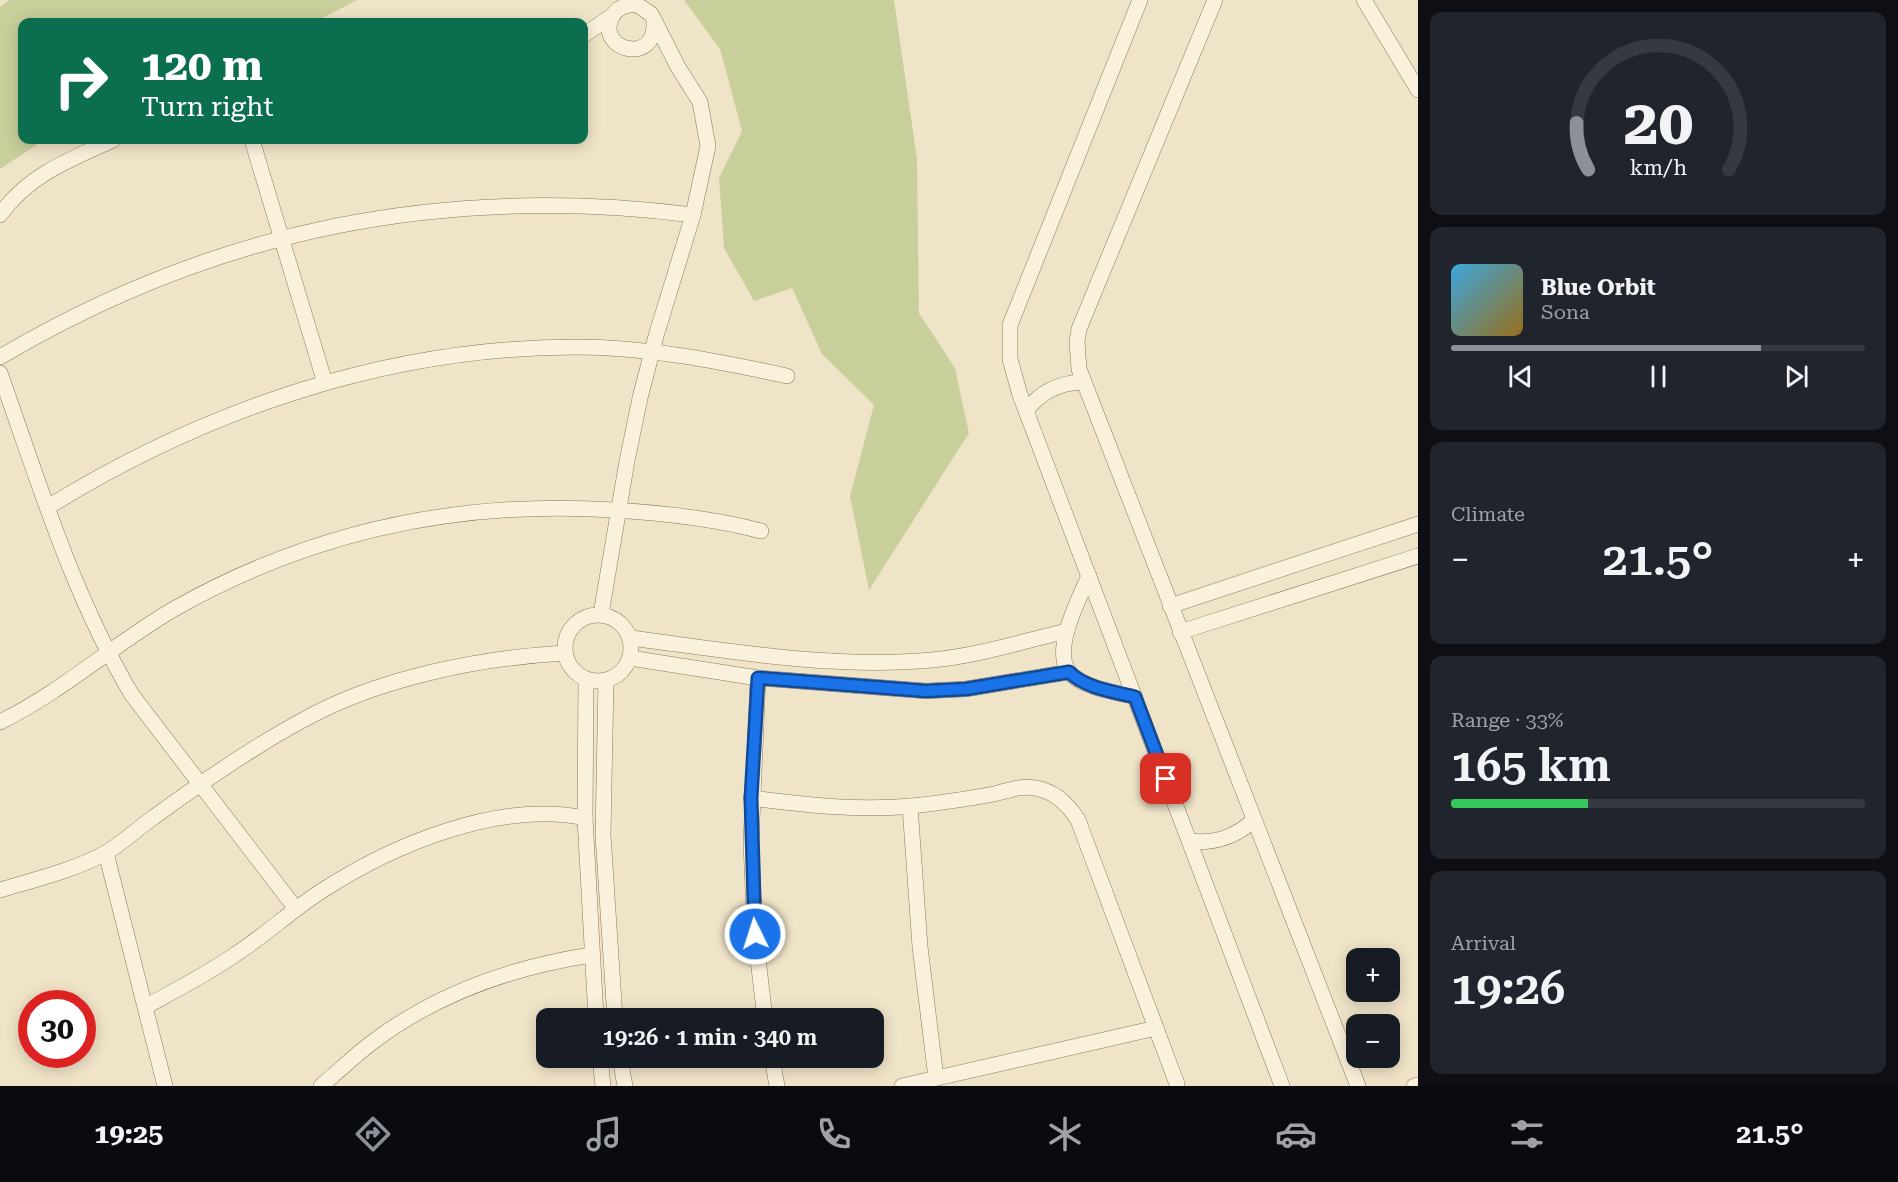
<!DOCTYPE html>
<meta charset="utf-8">
<style>
body{margin:0;font-family:"Roboto Serif",serif;background:#20242c;color:#f1f3f6;height:100vh;display:flex;flex-direction:column;font-size:22px;white-space:nowrap}
*{box-sizing:border-box;margin:0}
p{font-size:20px;color:#9ea1a6}
.icon{flex:none;width:33px;height:33px;fill:none;stroke:currentColor;stroke-width:2;stroke-linecap:round;stroke-linejoin:round}
.map{position:relative;flex:1;overflow:hidden}
.sheet{display:flex;flex-direction:column;gap:12px;padding:12px;background:#0d0f14;width:480px}
.sheet>*{flex:none}
.hud{position:absolute;left:18px;top:18px;width:570px;height:126px;border-radius:12px;box-shadow:0 3px 15px #0003;background:#0b6e4f;color:#fff;overflow:hidden}
.buttons{position:absolute;left:1346px;top:948px;display:grid;gap:12px}
.buttons a{display:grid;place-items:center;width:54px;height:54px;border-radius:12px;background:#171b24;box-shadow:0 3px 15px #0003;font-size:30px}
.speed{position:absolute;left:18px;top:990px;display:flex;gap:12px;font-size:30px;font-weight:700;text-align:center}
.speed>*{display:grid;place-content:center;width:78px;height:78px;border-radius:50%;background:#171b24;box-shadow:0 3px 15px #0003;line-height:1}
.speed .limit{border:9px solid #d22;background:#fff;color:#111}
.pin{position:absolute;display:grid;place-items:center;width:51px;height:51px;color:#fff;margin:-26px;border-radius:12px;box-shadow:0 3px 9px #0006}
.me{position:absolute;width:66px;margin:-33px;rotate:356deg;stroke-linejoin:round;filter:drop-shadow(0 0 4px #0008)}
.turn{display:flex;align-items:center;gap:21px;height:126px;padding:0 24px;font-size:27px}
.turn .icon{width:78px;height:78px;stroke-width:2.5}
.turn b{display:block;font-size:42px;line-height:51px}
.big{font-size:45px;font-weight:600;line-height:1.1}
.sheet .widget{flex:1;display:flex;flex-direction:column;justify-content:center;gap:9px;min-width:0;padding:0 21px;border-radius:12px;background:#20242c}
.sheet .dial{align-items:center;gap:0}
.dial svg{height:156px;overflow:visible;fill:none;stroke:#363941;stroke-width:7;stroke-linecap:round;text-anchor:middle}
.dial text{fill:#f1f3f6;stroke:none}
.song{display:flex;align-items:center;gap:18px}
.cover{width:72px;height:72px;border-radius:9px;background:linear-gradient(135deg,hsl(200 70% 55%),hsl(40 70% 35%))}
.played{height:6px;border-radius:3px;background:linear-gradient(90deg,#8c9099 75%,#363941 75%)}
.keys{display:flex;justify-content:space-around;direction:ltr}
.heat{display:flex;justify-content:space-between;align-items:center;font-size:33px;direction:ltr}
.charge{height:9px;border-radius:4px;background:linear-gradient(90deg,#34c759 33%,#363941 0)}
.trip{position:absolute;left:536px;top:1008px;width:348px;height:60px;border-radius:12px;background:#171b24;box-shadow:0 3px 15px #0003;font-weight:600;line-height:60px;text-align:center}
.tabs{display:flex;height:96px;justify-content:space-around;align-items:center;background:#090b0e;color:#9ea1a6}
.tabs .icon{width:42px;height:42px}
.tabs .selected{color:#8c9099}
.tabs b{font-size:27px;color:#f1f3f6}
main{display:flex;flex:1;min-height:0}
.map>svg:first-child{display:block}
.green{fill:#c9cf9b}
.lines{fill:none;stroke-linecap:round;stroke-linejoin:round}
.minor-casing{stroke:#8d765c;stroke-width:16}
.minor{stroke:#faf1dc;stroke-width:15}
.route-casing{stroke:#114b97;stroke-width:15}
.route{stroke:#1a73e8;stroke-width:10}
</style>
<main>
<div class="map">
<svg width="1418" height="1086" viewBox="0 0 1418 1086">
<rect width="100%" height="100%" fill="#f0e4c8"/>
<g class="green">
<polygon points="9,0 357,0 315,22 22,22 22,140 44,140 0,169 0,7"/>
<polygon points="684,0 894,0 917,159 919,313 955,368 969,433 869,590 850,496 874,405 822,354 792,288 754,301 724,248 719,178 742,131 720,49"/>
</g>
<g class="lines">
<defs>
<g id="minor">
<polyline points="1140,0 1010,325 1010,359 1020,395 1282,1086"/>
<polyline points="1215,0 1079,329 1077,342 1079,369 1358,1086"/>
<polyline points="1364,0 1418,90"/>
<polyline points="584,35 613,15"/>
<polyline points="252,140 325,383"/>
<path d="M0,215C28,175 71,159 113,140"/>
<path d="M0,357C217,229 443,184 693,215"/>
<path d="M0,373C39,483 72,594 132,695L296,909"/>
<path d="M1026,411C1040,392 1058,383 1082,382"/>
<path d="M48,507C207,409 388,347 576,347C647,347 718,361 787,376"/>
<path d="M1089,576C1079,599 1048,656 1073,676C1089,689 1116,692 1135,697"/>
<polyline points="1170,606 1418,524"/>
<path d="M601,614L627,461L640,398L656,336L693,215L708,146L700,102L678,67L651,14L636,4C626,5 617,7 612,17C595,49 656,67 654,22"/>
<circle cx="598" cy="648" r="33"/>
<polyline points="1180,632 1418,556"/>
<path d="M631,638C730,651 832,669 932,660C977,656 1023,641 1067,631"/>
<polyline points="630,658 758,678 926,691 966,689 1069,672"/>
<polyline points="758,678 751,843 755,934 765,1018"/>
<polyline points="586,679 585,818 596,1018"/>
<polyline points="606,680 603,835 615,1018"/>
<path d="M0,722C63,691 114,644 174,609C310,532 459,500 614,510C664,513 712,518 761,531"/>
<path d="M751,798C804,805 859,811 912,806C939,803 967,799 994,794C1007,791 1021,785 1035,788C1054,791 1068,804 1078,820L1177,1084"/>
<polyline points="910,806 920,947 936,1078"/>
<path d="M1190,841C1215,844 1235,837 1254,820"/>
<polyline points="106,853 165,1086"/>
<path d="M0,890C30,881 81,868 107,852C124,842 138,828 154,817C202,782 251,748 303,720C378,678 479,658 565,653"/>
<path d="M145,1007C176,990 207,974 236,954C265,935 291,911 320,892C392,845 499,800 585,818"/>
<polyline points="600,1058 603,1086"/>
<polyline points="620,1058 625,1086"/>
<polyline points="772,1058 777,1086"/>
<path d="M321,1086C339,1071 355,1055 374,1041C438,993 513,967 591,955"/>
<polyline points="902,1086 1156,1028"/>
<polyline points="1414,1086 1418,1085"/>
</g>
</defs>
<use href="#minor" class="minor-casing"/>
<use href="#minor" class="minor"/>
</g>
<g class="lines">
<defs>
<path id="route" d="M755,934L751,798L758,678L926,691L966,689L1069,672C1085,688 1114,692 1135,697L1166,779"/>
</defs>
<use href="#route" class="route-casing"/>
<use href="#route" class="route"/>
</g>
</svg>
<div class="buttons">
<a>+</a>
<a>−</a>
</div>
<div class="speed"><div class="limit">30</div></div>
<div class="pin" style="left:1166px;top:779px;background:#d93025"><svg class="icon" aria-label="arrive" viewBox="0 0 24 24"><path d="M6 21V4h12l-3 4 3 4H6"/></svg></div>
<svg class="me" style="left:755px;top:934px" viewBox="-20 -20 40 40"><circle r="17" fill="#1a73e8" stroke="#fff" stroke-width="3"/><path d="M0-11L8 9 0 5-8 9z" fill="#fff"/></svg>
<div class="trip">19:26 · 1 min · 340 m</div>
<div class="hud">
<div class="turn"><svg class="icon" aria-label="right" viewBox="0 0 24 24"><path d="M7 20v-9h11M14 6l5 5-5 5"/></svg><div><b>120 m</b>Turn right</div></div>
</div>
</div>
<section class="sheet">
<div class="widget dial"><svg viewBox="0 0 100 80">
<path d="M14 69A42 42 0 1 1 86 69"/>
<path d="M14 69A42 42 0 0 1 8 45" stroke="#8c9099"/>
<text x="50" y="56" font-size="32" font-weight="700">20</text>
<text x="50" y="72" font-size="11">km/h</text>
</svg></div>
<div class="widget">
<div class="song"><i class="cover"></i><div><b>Blue Orbit</b><p>Sona</p></div></div>
<div class="played"></div>
<div class="keys"><svg class="icon" aria-label="previous" viewBox="0 0 24 24"><path d="M18 5L8 12l10 7zM5 5v14"/></svg><svg class="icon" aria-label="pause" viewBox="0 0 24 24"><path d="M8 5v14M16 5v14"/></svg><svg class="icon" aria-label="next" viewBox="0 0 24 24"><path d="M6 5l10 7-10 7zM19 5v14"/></svg></div>
</div>
<div class="widget"><p>Climate</p>
<div class="heat"><a>−</a><b class="big">21.5°</b><a>+</a></div>
</div>
<div class="widget"><p>Range · 33%</p><b class="big">165 km</b><div class="charge"></div></div>
<div class="widget"><p>Arrival</p><b class="big">19:26</b></div>
</section>
</main>
<nav class="tabs">
<b>19:25</b>
<svg class="icon selected" aria-label="directions" viewBox="0 0 24 24"><path d="M12 3l9 9-9 9-9-9zM9 14v-3h6M13 9l2 2-2 2"/></svg>
<svg class="icon" aria-label="music" viewBox="0 0 24 24"><path d="M9 18V5l10-2v13"/><circle cx="6" cy="18" r="3"/><circle cx="16" cy="16" r="3"/></svg>
<svg class="icon" aria-label="phone" viewBox="0 0 24 24"><path d="M5 4h4l2 5-3 2q2 4 5 5l2-3 5 2v4C11 20 4 13 5 4z"/></svg>
<svg class="icon" aria-label="climate" viewBox="0 0 24 24"><path d="M12 3v18M4 7l16 10M4 17L20 7"/></svg>
<svg class="icon" aria-label="car" viewBox="0 0 24 24"><path d="M5 17H2v-5l4-1 3-4h7l3 4 3 1v5h-3M9 17h6M6 11h13"/><circle cx="7" cy="17" r="2"/><circle cx="17" cy="17" r="2"/></svg>
<svg class="icon" aria-label="filters" viewBox="0 0 24 24"><path d="M4 7h16M4 17h16"/><circle cx="9" cy="7" r="2"/><circle cx="15" cy="17" r="2"/></svg>
<b>21.5°</b>
</nav>
